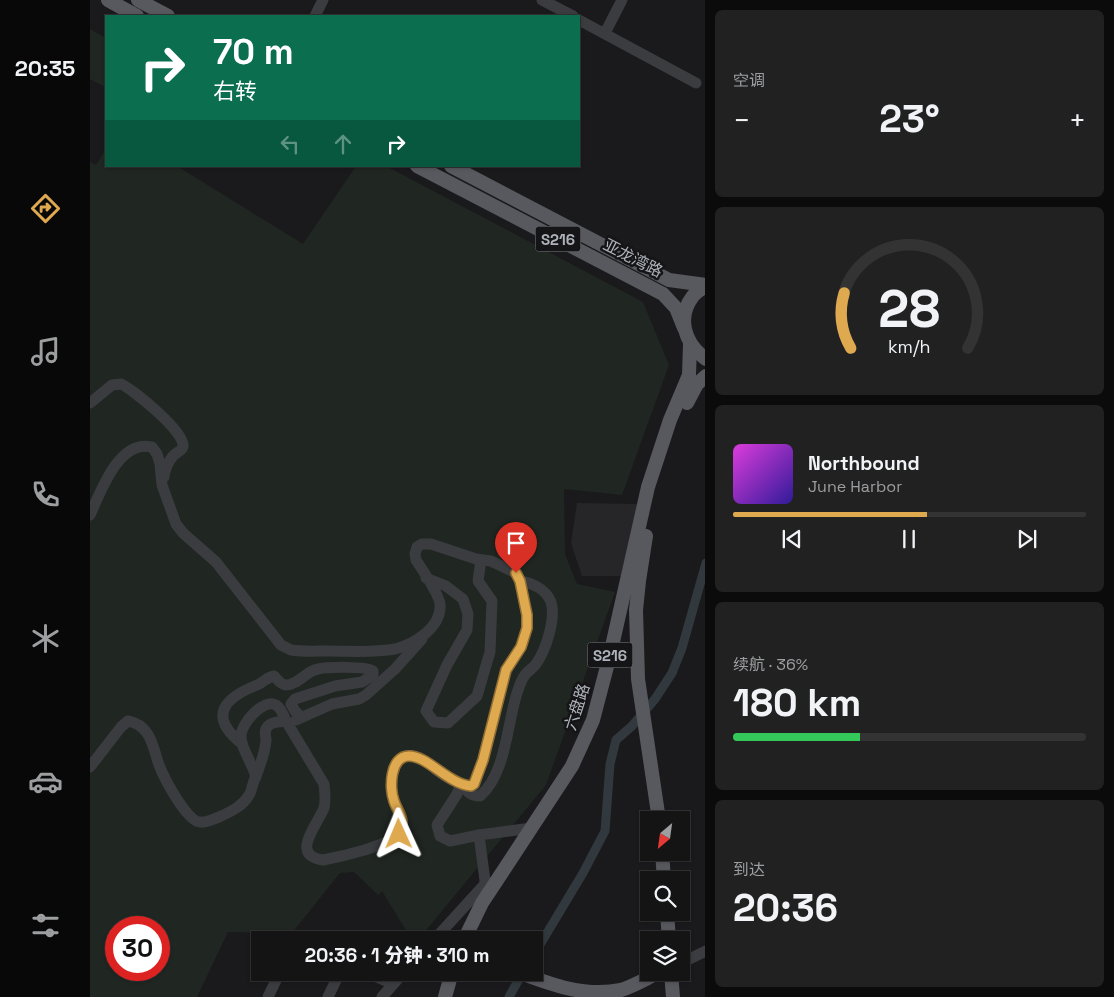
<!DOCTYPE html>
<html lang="zh">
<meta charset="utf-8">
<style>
body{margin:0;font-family:"Space Grotesk","Noto Sans SC",sans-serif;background:#212122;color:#f1f3f6;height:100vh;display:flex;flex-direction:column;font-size:19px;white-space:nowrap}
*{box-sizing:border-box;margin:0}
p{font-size:16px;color:#9d9ea0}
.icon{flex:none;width:28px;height:28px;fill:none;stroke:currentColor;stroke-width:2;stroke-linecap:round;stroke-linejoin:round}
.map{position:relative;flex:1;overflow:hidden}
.sheet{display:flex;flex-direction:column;gap:10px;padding:10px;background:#0b0b0c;width:409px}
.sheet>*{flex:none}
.top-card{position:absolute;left:15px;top:15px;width:475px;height:152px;border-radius:0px;box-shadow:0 1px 4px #0004,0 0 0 1px #333334;background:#0b6e4f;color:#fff;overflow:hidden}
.needle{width:32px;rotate:209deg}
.fabs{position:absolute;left:550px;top:811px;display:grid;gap:10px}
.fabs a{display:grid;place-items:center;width:50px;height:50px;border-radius:0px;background:#141415;box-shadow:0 1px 4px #0004,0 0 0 1px #333334;font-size:25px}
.speed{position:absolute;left:15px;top:916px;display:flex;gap:10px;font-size:25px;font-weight:700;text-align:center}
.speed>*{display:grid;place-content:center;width:65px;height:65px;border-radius:50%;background:#141415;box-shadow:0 1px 4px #0004,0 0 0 1px #333334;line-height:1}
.speed .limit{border:8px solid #d22;background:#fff;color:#111}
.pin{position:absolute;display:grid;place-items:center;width:42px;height:42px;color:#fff;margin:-51px -21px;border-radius:50% 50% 50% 0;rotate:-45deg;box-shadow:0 0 5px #0007}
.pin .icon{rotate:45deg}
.me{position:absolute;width:55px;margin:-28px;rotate:359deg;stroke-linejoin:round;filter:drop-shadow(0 0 4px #0008)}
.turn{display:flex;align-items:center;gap:18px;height:105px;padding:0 25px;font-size:22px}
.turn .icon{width:65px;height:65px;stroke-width:2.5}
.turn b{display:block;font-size:35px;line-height:42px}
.lanes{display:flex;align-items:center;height:48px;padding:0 25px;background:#0003;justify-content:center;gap:25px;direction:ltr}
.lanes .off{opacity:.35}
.big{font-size:38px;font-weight:800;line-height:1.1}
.sheet .card{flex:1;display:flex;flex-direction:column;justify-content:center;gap:8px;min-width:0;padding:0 18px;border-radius:8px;background:#212122}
.sheet .dial{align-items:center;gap:0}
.dial svg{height:130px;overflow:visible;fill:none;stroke:#333334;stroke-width:7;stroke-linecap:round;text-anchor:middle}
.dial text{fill:#f1f3f6;stroke:none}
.song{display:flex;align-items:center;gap:15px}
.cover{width:60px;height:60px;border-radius:8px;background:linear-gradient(135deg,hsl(300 70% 55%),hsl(250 70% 35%))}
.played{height:5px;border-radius:2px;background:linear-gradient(90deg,#dea94f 55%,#333334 55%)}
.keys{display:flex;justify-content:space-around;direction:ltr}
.heat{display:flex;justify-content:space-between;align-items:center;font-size:28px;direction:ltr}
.charge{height:8px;border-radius:4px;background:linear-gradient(90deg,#34c759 36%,#333334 0)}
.trip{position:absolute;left:161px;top:931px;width:292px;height:50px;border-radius:0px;background:#141415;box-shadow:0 1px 4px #0004,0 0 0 1px #333334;font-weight:800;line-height:50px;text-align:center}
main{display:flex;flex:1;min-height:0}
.dock{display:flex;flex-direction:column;width:90px;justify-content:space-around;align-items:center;background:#080808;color:#9d9ea0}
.dock .icon{width:35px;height:35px}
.dock .selected{color:#dea94f}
.dock b{font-size:22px;color:#f1f3f6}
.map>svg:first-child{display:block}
.built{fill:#262628}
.green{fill:#202621;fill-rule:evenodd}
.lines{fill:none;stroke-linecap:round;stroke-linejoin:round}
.canal{stroke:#31393e;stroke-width:9}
.minor{stroke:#3b3c40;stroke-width:11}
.major{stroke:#58595f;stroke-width:14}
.route-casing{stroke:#906e33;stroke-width:12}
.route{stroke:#dea94f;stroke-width:9}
.labels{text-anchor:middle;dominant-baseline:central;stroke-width:5;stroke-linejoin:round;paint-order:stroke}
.shield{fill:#151517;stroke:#808389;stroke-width:1}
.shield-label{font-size:15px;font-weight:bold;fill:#aeb2ba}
.street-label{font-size:16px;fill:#aeb2ba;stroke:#151517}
</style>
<main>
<nav class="dock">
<b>20:35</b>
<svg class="icon selected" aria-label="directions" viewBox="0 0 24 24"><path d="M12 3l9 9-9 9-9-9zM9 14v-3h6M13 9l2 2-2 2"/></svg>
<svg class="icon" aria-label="music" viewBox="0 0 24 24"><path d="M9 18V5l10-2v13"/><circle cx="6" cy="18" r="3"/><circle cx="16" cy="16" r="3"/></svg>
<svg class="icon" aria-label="phone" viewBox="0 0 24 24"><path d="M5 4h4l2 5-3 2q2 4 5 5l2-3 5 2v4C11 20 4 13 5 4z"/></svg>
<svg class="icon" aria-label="climate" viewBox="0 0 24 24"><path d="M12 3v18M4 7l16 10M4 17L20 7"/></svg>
<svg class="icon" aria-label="car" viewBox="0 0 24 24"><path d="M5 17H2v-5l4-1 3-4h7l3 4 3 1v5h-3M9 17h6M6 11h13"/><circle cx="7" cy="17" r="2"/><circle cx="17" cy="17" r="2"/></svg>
<svg class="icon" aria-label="filters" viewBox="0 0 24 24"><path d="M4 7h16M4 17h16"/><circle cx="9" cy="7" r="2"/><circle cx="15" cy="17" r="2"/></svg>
</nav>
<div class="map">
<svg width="616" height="997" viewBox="0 0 616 997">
<rect width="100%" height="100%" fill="#1a1a1c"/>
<polygon class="built" points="487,503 547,504 531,576 492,576 481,543"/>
<g class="green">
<polygon points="0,29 16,38 15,87 0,79"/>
<path d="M16,149V166H87L213,244L266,166H296L553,302L579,365L532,495L474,489L475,554L487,584L525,592L456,785L328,940H322L292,891L288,895L264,872L250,873L202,933L138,932L107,997H0V162L6,165ZM26,928H69V970H26Z"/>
</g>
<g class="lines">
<g class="canal">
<polyline points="445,953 493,873 515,831 520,764 526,740 542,726 565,699 582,673 592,648 616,563"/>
<polyline points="419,997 433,972"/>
</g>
<g class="minor">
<polyline points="452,0 483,16"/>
<polyline points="225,16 233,0"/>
<polyline points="489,20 606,83"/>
<polyline points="515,33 532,0"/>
<path d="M0,403L22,385L31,384C44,390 95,432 93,446C93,451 86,452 83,456C78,462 75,469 74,477"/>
<path d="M0,515C11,491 29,439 62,447L67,454L70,464L72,485L86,524L93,533L126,562L191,645L201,650C214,652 227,651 239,651C261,651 283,653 305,649C325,644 352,627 350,604C349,595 332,569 326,560L325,554L327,547L332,544H341L386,559L401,561L426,573L430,581L437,615V628L431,647L416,671L393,760L385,784L381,786C369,785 355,777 346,770C339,764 333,757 323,756C301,753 299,786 304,801C306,808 312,814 312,822C312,825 310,831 309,833C300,846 249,857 233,860C199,855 228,824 234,808C236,800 235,792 234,784L196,721C190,722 183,721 178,726C173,731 176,735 176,740C175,753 169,769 164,781C162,785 162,791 159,795C153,806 140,812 129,817C123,819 116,823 110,822C97,822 74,778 69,765C63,748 61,725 38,721L31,727L0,767"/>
<polyline points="336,578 356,586 373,599 378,614 377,630 357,665 336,711 344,722 358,723 387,696 400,652 402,601 388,581 391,560"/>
<polyline points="206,720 242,704 269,699 276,695 305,669 332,639"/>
<path d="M151,743C118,716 134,698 167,685C173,683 177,677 184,676C187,679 191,685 196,685C208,685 216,671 228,669C237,667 277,666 283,671V675L272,682L245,686L205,699L201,704L205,711L211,717"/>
<path d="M166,777C163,765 150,746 151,736C151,724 173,698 186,705C191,708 194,716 196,721"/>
<polyline points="371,784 367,794 347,825 350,836 360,841 389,835"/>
<path d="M372,784C377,792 381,796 390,796C416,774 417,724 427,693C429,687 431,680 435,675C438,671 443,668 446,664C456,650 466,619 461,602C456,589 442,583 430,581"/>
<polyline points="397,896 389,835 442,828"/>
<polyline points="344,940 395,884"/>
<polyline points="591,963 616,951"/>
<polyline points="275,972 303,984"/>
<polyline points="178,997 190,972"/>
<polyline points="238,997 250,972"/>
<polyline points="292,997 314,972"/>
</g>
<g class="major">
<polyline points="18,0 47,16"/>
<polyline points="48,0 78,16"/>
<polyline points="327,166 573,294 586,308 594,328"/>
<polyline points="361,166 579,280 616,285"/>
<path d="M616,286C611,289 606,292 603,296C586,318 595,344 616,359"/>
<polyline points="597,403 607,384 616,376"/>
<polyline points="556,536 549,581 546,610 548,679 569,820"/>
<polyline points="572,852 574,880"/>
<polyline points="577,912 579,940"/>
<polyline points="374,940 392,903 482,766 503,720 520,655 558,487 580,420 599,375 600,344"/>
<path d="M428,972C462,985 494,997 531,990C544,986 557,978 570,972"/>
<polyline points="581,972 583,997"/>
<polyline points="355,997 362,972"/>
</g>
</g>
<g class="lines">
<defs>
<path id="route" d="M309,834C310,830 312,826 312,823C312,815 306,808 304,801C299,788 300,756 319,756C338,756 358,784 381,786L384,784L393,760L416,670L431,647L437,628V615L430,581L426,573"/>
</defs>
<use href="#route" class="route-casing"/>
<use href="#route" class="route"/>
</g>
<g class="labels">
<g class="shield">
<rect x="445.5" y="226.5" width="45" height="25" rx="4"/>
<rect x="497.5" y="642.5" width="45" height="25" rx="4"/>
</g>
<g class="shield-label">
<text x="468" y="239">S216</text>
<text x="520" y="655">S216</text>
</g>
<g class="street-label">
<text transform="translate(543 258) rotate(27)">亚龙湾路</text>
<text transform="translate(487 707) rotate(-72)">六盘路</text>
</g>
</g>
</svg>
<div class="fabs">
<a><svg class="needle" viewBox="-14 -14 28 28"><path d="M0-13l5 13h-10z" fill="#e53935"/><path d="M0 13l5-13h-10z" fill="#9d9ea0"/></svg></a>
<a><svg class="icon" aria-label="search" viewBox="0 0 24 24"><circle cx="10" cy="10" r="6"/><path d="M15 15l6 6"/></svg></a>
<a><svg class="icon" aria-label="layers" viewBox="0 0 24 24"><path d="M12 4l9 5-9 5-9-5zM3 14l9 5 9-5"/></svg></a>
</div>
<div class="speed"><div class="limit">30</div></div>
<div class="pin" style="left:426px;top:573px;background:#d93025"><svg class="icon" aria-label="arrive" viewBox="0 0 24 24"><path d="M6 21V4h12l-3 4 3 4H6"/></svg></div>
<svg class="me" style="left:309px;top:834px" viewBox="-20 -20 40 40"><path d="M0-17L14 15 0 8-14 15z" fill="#dea94f" stroke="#fff" stroke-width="4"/></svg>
<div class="trip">20:36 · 1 分钟 · 310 m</div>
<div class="top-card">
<div class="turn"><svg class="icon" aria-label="right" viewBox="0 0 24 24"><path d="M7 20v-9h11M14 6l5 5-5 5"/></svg><div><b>70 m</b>右转</div></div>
<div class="lanes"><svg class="icon off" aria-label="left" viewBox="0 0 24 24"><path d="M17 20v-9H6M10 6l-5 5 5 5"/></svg><svg class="icon off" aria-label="ahead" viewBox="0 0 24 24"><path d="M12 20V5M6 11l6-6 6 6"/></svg><svg class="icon" aria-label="right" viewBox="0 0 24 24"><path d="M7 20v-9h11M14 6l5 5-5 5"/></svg></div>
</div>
</div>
<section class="sheet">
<div class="card"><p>空调</p>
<div class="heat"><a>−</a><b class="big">23°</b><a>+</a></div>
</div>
<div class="card dial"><svg viewBox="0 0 100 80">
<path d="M14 69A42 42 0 1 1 86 69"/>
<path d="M14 69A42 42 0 0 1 10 35" stroke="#dea94f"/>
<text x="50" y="56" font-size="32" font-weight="700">28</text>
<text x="50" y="72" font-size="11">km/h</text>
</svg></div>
<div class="card">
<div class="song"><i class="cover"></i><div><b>Northbound</b><p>June Harbor</p></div></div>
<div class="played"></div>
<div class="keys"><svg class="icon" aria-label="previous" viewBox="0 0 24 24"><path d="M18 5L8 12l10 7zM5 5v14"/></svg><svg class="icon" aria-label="pause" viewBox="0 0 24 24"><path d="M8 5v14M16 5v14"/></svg><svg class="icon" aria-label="next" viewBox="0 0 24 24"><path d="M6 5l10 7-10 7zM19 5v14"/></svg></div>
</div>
<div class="card"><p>续航 · 36%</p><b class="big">180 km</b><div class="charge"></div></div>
<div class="card"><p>到达</p><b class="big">20:36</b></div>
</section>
</main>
